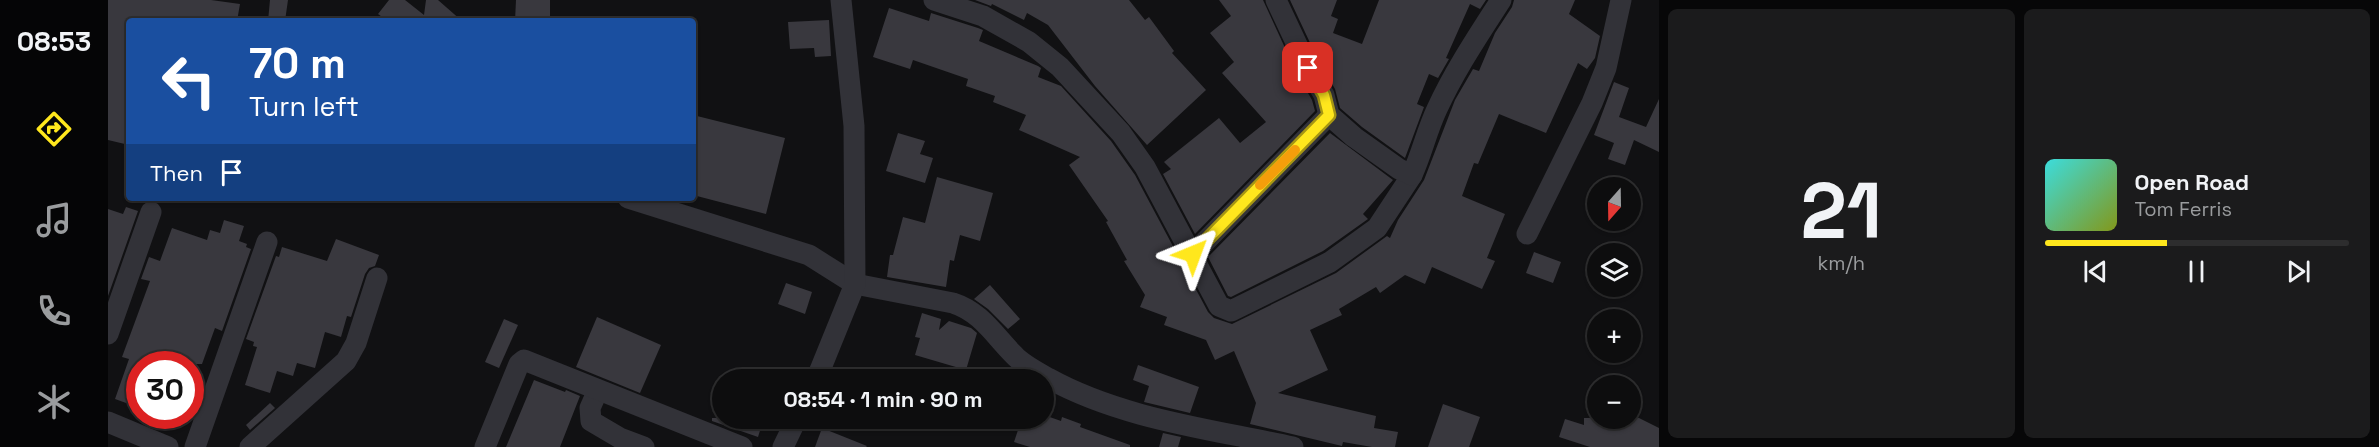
<!DOCTYPE html>
<meta charset="utf-8">
<style>
body{margin:0;font-family:"Space Grotesk",sans-serif;background:#1b1b1c;color:#f1f3f6;height:100vh;display:flex;flex-direction:column;font-size:22px;white-space:nowrap}
*{box-sizing:border-box;margin:0}
p{font-size:20px;color:#9a9c9e}
.icon{flex:none;width:33px;height:33px;fill:none;stroke:currentColor;stroke-width:2;stroke-linecap:round;stroke-linejoin:round}
.map{position:relative;flex:1;overflow:hidden}
.sheet{display:flex;flex-direction:column;gap:9px;padding:9px;background:#070708;width:720px}
.sheet>*{flex:none}
.guide{position:absolute;left:18px;top:18px;width:570px;height:183px;border-radius:6px;box-shadow:0 2px 4px #0004,0 0 0 2px #2d2d2e;background:#1a4fa0;color:#fff;overflow:hidden}
.needle{width:39px;rotate:200deg}
.fabs{position:absolute;left:1479px;top:177px;display:grid;gap:12px}
.fabs a{display:grid;place-items:center;width:54px;height:54px;border-radius:50%;background:#0d0d0e;box-shadow:0 2px 4px #0004,0 0 0 2px #2d2d2e;font-size:30px}
.speed{position:absolute;left:18px;top:351px;display:flex;gap:12px;font-size:30px;font-weight:700;text-align:center}
.speed>*{display:grid;place-content:center;width:78px;height:78px;border-radius:50%;background:#0d0d0e;box-shadow:0 2px 4px #0004,0 0 0 2px #2d2d2e;line-height:1}
.speed .limit{border:9px solid #d22;background:#fff;color:#111}
.pin{position:absolute;display:grid;place-items:center;width:51px;height:51px;color:#fff;margin:-26px;border-radius:12px;box-shadow:0 3px 9px #0006}
.me{position:absolute;width:66px;margin:-33px;rotate:44deg;stroke-linejoin:round;filter:drop-shadow(0 0 4px #0008)}
.turn{display:flex;align-items:center;gap:21px;height:126px;padding:0 24px;font-size:27px}
.turn .icon{width:78px;height:78px;stroke-width:2.5}
.turn b{display:block;font-size:42px;line-height:51px}
.then{display:flex;align-items:center;height:57px;padding:0 24px;background:#0003;gap:12px;font-size:22px}
.sheet .card{flex:1;display:flex;flex-direction:column;justify-content:center;gap:9px;min-width:0;padding:0 21px;border-radius:9px;background:#1b1b1c}
.sheet .dial{align-items:center;gap:0}
.dial b{font-size:78px;line-height:1}
.song{display:flex;align-items:center;gap:18px}
.cover{width:72px;height:72px;border-radius:9px;background:linear-gradient(135deg,hsl(180 70% 55%),hsl(70 70% 35%))}
.played{height:6px;border-radius:3px;background:linear-gradient(90deg,#ffe71d 40%,#2d2d2e 40%)}
.keys{display:flex;justify-content:space-around;direction:ltr}
.sheet .tiles{flex:1;display:grid;gap:9px;grid-template-columns:repeat(2,1fr)}
.trip{position:absolute;left:604px;top:369px;width:342px;height:60px;border-radius:30px;background:#0d0d0e;box-shadow:0 2px 4px #0004,0 0 0 2px #2d2d2e;font-weight:700;line-height:60px;text-align:center}
main{display:flex;flex:1;min-height:0}
.tab-bar{display:flex;flex-direction:column;width:108px;justify-content:space-around;align-items:center;background:#050506;color:#9a9c9e}
.tab-bar .icon{width:42px;height:42px}
.tab-bar .current{color:#ffe71d}
.tab-bar b{font-size:27px;color:#f1f3f6}
.map>svg:first-child{display:block}
.building{fill:#39383e}
.lines{fill:none;stroke-linecap:round;stroke-linejoin:round}
.minor{stroke:#323238;stroke-width:21}
.route-casing{stroke:#a69613;stroke-width:15}
.route{stroke:#ffe71d;stroke-width:10}
.slow{stroke:#f59e0b;stroke-width:10}
</style>
<main>
<nav class="tab-bar">
<b>08:53</b>
<svg class="icon current" aria-label="directions" viewBox="0 0 24 24"><path d="M12 3l9 9-9 9-9-9zM9 14v-3h6M13 9l2 2-2 2"/></svg>
<svg class="icon" aria-label="music" viewBox="0 0 24 24"><path d="M9 18V5l10-2v13"/><circle cx="6" cy="18" r="3"/><circle cx="16" cy="16" r="3"/></svg>
<svg class="icon" aria-label="phone" viewBox="0 0 24 24"><path d="M5 4h4l2 5-3 2q2 4 5 5l2-3 5 2v4C11 20 4 13 5 4z"/></svg>
<svg class="icon" aria-label="climate" viewBox="0 0 24 24"><path d="M12 3v18M4 7l16 10M4 17L20 7"/></svg>
</nav>
<div class="map">
<svg width="1551" height="447" viewBox="0 0 1551 447">
<rect width="100%" height="100%" fill="#111113"/>
<g class="building">
<polygon points="0,0 103,0 132,4 129,21 21,21 21,145 0,140"/>
<polygon points="162,0 180,0 177,21 160,21"/>
<polygon points="281,0 297,0 316,15 318,0 330,0 354,21 280,21 270,14"/>
<polygon points="408,0 442,0 442,21 407,21"/>
<polygon points="867,0 1021,0 1037,20 1041,17 1066,51 1064,53 1098,90 1039,145 987,86 940,25 919,13 916,20 884,4 883,6"/>
<polygon points="1111,0 1155,0 1189,74 1204,100 1207,111 1087,234 1055,174 1063,169 1056,162 1111,118 1132,143 1158,122 1114,73 1126,62 1102,33 1123,16"/>
<polygon points="1182,0 1229,0 1223,16 1230,19 1225,33 1254,44 1271,0 1378,0 1372,9 1362,4 1338,58 1341,59 1330,78 1321,74 1309,104 1316,107 1297,158 1254,127 1232,108 1227,89 1211,62"/>
<polygon points="1406,0 1467,0 1461,14 1492,36 1487,58 1479,69 1470,63 1438,133 1391,114 1370,164 1366,163 1354,196 1397,214 1379,258 1387,261 1374,289 1324,267 1317,284 1297,275 1272,293 1268,287 1231,309 1234,315 1202,330 1220,370 1170,393 1268,416 1266,428 1290,432 1287,447 1264,447 1235,442 1234,446 1142,424 1148,403 1126,351 1107,360 1098,340 1056,325 1059,317 1032,307 1037,295 1016,261 1019,260 998,222 1000,221 961,165 972,157 911,130 918,115 885,102 887,96 858,86 860,79 805,60 802,69 765,57 781,8 821,21 823,13 870,28 875,30 871,41 930,66 933,68 930,77 953,86 1003,141 1027,175 1100,312 1106,318 1124,324 1228,273 1279,236 1282,238 1290,220 1316,180 1347,100 1365,69 1371,71 1387,33 1404,7"/>
<polygon points="721,20 723,56 707,57 706,48 682,49 680,22"/>
<polygon points="1506,82 1521,88 1511,117 1538,127 1551,99 1551,152 1526,140 1517,165 1500,159 1506,143 1486,135"/>
<polygon points="585,115 677,138 658,214 585,195"/>
<polygon points="790,133 817,141 812,154 825,158 817,183 778,171"/>
<polygon points="1222,133 1285,180 1255,214 1260,219 1215,251 1123,297 1120,296 1100,257"/>
<polygon points="829,177 885,193 872,241 852,235 846,261 842,260 838,287 779,277 782,255 785,255 795,217 817,223"/>
<polygon points="18,207 30,211 0,296 0,209 15,214"/>
<polygon points="116,220 136,226 131,241 139,244 138,247 143,249 114,331 107,328 94,364 32,364 32,408 7,399 21,359 14,357 42,281 33,279 41,257 52,261 64,228 99,240 102,230 112,233"/>
<polygon points="228,239 271,255 267,266 261,268 257,274 243,317 239,316 233,337 217,332 207,368 189,363 185,376 169,371 162,393 137,385 149,347 145,346 146,342 138,339 168,256 171,257 174,247 219,261"/>
<polygon points="1426,252 1453,262 1445,283 1418,273"/>
<polygon points="678,283 704,292 697,314 670,304"/>
<polygon points="882,285 912,319 900,329 880,309 866,299"/>
<polygon points="814,313 833,319 831,330 841,321 863,328 869,333 858,370 807,355 812,338 807,337"/>
<polygon points="489,317 553,345 532,393 468,367"/>
<polygon points="396,319 410,325 391,368 377,362"/>
<polygon points="1030,365 1091,387 1082,413 1036,402 1041,386 1025,380"/>
<polygon points="426,380 457,392 458,390 472,396 452,447 398,447"/>
<polygon points="162,403 167,408 142,430 138,425"/>
<polygon points="1335,404 1372,417 1361,447 1320,447"/>
<polygon points="936,415 953,421 954,417 973,424 972,427 1022,445 1022,447 922,447 906,442 914,418 936,418"/>
<polygon points="604,418 656,418 650,437 604,421"/>
<polygon points="1476,418 1531,418 1551,428 1551,447 1482,447 1451,437 1457,419 1476,425"/>
<polygon points="714,428 759,446 758,447 707,447"/>
<polygon points="1055,433 1073,437 1070,447 1051,447"/>
</g>
<g class="lines">
<g class="minor">
<polyline points="826,0 875,16 921,42 952,67 1013,133 1037,167 1111,306 1123,311 1222,262 1269,228 1304,175"/>
<path d="M1168,0L1200,68L1216,95L1221,115L1246,137L1291,169L1304,175C1314,153 1319,130 1329,109C1347,70 1370,36 1393,0"/>
<path d="M520,198L701,255L747,284L845,303C873,312 886,335 906,355C914,364 929,372 940,378C1014,419 1103,429 1185,447"/>
<polyline points="1419,234 1484,103 1498,68 1513,0"/>
<polyline points="1085,254 1221,115"/>
<polyline points="0,334 43,212"/>
<polyline points="708,380 747,284 746,126 733,0"/>
<polyline points="490,390 482,408 483,421 512,438 536,447"/>
<polyline points="0,422 60,447"/>
<polyline points="87,447 159,242"/>
<polyline points="142,447 238,361 248,343 269,278"/>
<polyline points="377,447 411,364 416,360 634,447"/>
<polyline points="675,447 689,418"/>
</g>
</g>
<g class="lines">
<defs>
<polyline id="route" points="1085,254 1221,115 1216,95 1200,68"/>
</defs>
<use href="#route" class="route-casing"/>
<use href="#route" class="route"/>
<polyline class="slow" points="1152,185 1187,150"/>
</g>
</svg>
<div class="fabs">
<a><svg class="needle" viewBox="-14 -14 28 28"><path d="M0-13l5 13h-10z" fill="#e53935"/><path d="M0 13l5-13h-10z" fill="#9a9c9e"/></svg></a>
<a><svg class="icon" aria-label="layers" viewBox="0 0 24 24"><path d="M12 4l9 5-9 5-9-5zM3 14l9 5 9-5"/></svg></a>
<a>+</a>
<a>−</a>
</div>
<div class="speed"><div class="limit">30</div></div>
<div class="pin" style="left:1200px;top:68px;background:#d93025"><svg class="icon" aria-label="arrive" viewBox="0 0 24 24"><path d="M6 21V4h12l-3 4 3 4H6"/></svg></div>
<svg class="me" style="left:1085px;top:254px" viewBox="-20 -20 40 40"><path d="M0-17L14 15 0 8-14 15z" fill="#ffe71d" stroke="#fff" stroke-width="4"/></svg>
<div class="trip">08:54 · 1 min · 90 m</div>
<div class="guide">
<div class="turn"><svg class="icon" aria-label="left" viewBox="0 0 24 24"><path d="M17 20v-9H6M10 6l-5 5 5 5"/></svg><div><b>70 m</b>Turn left</div></div>
<div class="then">Then<svg class="icon" aria-label="arrive" viewBox="0 0 24 24"><path d="M6 21V4h12l-3 4 3 4H6"/></svg></div>
</div>
</div>
<section class="sheet">
<div class="tiles">
<div class="card dial"><b>21</b><p>km/h</p></div>
<div class="card">
<div class="song"><i class="cover"></i><div><b>Open Road</b><p>Tom Ferris</p></div></div>
<div class="played"></div>
<div class="keys"><svg class="icon" aria-label="previous" viewBox="0 0 24 24"><path d="M18 5L8 12l10 7zM5 5v14"/></svg><svg class="icon" aria-label="pause" viewBox="0 0 24 24"><path d="M8 5v14M16 5v14"/></svg><svg class="icon" aria-label="next" viewBox="0 0 24 24"><path d="M6 5l10 7-10 7zM19 5v14"/></svg></div>
</div>
</div>
</section>
</main>
